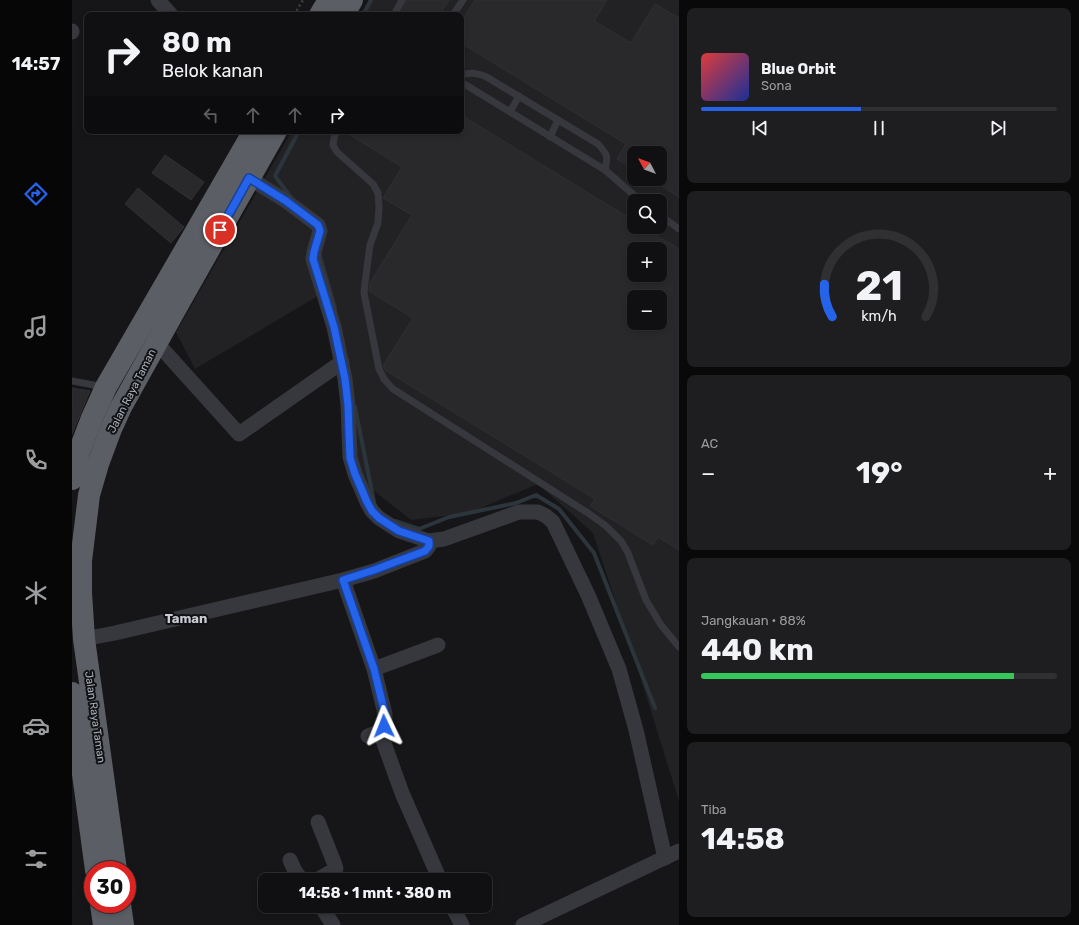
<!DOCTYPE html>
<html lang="id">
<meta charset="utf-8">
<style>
body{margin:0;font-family:Rubik,sans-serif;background:#1e1e20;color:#f1f3f6;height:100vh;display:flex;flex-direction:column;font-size:15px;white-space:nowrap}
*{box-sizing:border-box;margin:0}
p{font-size:13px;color:#9c9d9f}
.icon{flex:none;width:22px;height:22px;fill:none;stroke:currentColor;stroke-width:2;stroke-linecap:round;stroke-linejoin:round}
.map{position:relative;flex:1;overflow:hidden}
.drawer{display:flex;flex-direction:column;gap:8px;padding:8px;background:#09090a;width:400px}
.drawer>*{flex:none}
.hud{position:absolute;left:12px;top:12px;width:380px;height:122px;border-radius:8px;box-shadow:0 2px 6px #0003,0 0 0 1px #303032;background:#101012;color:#f1f3f6;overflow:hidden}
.needle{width:26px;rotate:311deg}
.tools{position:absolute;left:555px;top:146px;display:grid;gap:8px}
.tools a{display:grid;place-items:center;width:40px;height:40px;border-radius:8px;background:#101012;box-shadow:0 2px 6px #0003,0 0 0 1px #303032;font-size:20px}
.speed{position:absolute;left:12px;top:861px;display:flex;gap:8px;font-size:20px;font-weight:700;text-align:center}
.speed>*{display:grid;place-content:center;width:52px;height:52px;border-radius:50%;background:#101012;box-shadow:0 2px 6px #0003,0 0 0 1px #303032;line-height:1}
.speed .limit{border:6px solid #d22;background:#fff;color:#111}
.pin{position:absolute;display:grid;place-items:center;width:34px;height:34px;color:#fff;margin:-17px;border:2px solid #fff;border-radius:50%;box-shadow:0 1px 4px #0007}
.me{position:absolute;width:44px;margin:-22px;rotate:358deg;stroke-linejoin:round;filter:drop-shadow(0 0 3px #0008)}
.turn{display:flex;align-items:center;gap:14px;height:84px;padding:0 12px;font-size:18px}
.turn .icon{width:52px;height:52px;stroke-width:2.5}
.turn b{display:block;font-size:28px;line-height:34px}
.lanes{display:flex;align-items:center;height:38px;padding:0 12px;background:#0003;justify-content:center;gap:20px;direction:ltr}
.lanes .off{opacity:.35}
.big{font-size:30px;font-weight:700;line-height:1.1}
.drawer .card{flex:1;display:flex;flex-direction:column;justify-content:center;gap:6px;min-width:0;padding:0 14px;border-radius:8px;background:#1e1e20}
.drawer .dial{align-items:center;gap:0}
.dial svg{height:104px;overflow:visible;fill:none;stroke:#303032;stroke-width:7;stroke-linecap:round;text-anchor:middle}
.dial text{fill:#f1f3f6;stroke:none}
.song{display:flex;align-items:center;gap:12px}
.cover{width:48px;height:48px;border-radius:6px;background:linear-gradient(135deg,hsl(0 70% 55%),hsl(230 70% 35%))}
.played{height:4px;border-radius:2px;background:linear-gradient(90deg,#2563eb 45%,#303032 45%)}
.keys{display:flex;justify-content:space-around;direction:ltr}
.heat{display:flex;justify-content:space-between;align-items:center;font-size:22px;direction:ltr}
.charge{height:6px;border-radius:3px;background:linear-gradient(90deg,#34c759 88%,#303032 0)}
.trip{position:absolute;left:186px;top:873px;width:234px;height:40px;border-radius:8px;background:#101012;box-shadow:0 2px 6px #0003,0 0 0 1px #303032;font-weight:700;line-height:40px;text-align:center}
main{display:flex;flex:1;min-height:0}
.dock{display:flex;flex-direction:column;width:72px;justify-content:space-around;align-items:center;background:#060607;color:#9c9d9f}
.dock .icon{width:28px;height:28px}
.dock .on{color:#2563eb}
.dock b{font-size:18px;color:#f1f3f6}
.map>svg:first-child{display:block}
.built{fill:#222225;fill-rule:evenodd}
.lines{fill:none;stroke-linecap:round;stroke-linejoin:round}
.stream{stroke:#2c353c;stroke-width:4}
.building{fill:#29292c;stroke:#303034;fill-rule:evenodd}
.path{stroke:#3d3f44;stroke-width:2.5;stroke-dasharray:2 3;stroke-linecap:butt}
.service{stroke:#37383d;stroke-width:7}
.minor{stroke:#37383d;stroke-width:15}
.trunk{stroke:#5b5e65;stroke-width:22}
.route-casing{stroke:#184099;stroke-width:10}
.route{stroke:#2563eb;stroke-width:7}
.labels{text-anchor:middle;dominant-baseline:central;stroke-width:4;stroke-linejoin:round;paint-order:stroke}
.street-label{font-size:11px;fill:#a8adb8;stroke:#111113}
.quarter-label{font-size:13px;font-weight:bold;fill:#c9ccd4;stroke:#111113}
</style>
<main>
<nav class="dock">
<b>14:57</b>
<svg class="icon on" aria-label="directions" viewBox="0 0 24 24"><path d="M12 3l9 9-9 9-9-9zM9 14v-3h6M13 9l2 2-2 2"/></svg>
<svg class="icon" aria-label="music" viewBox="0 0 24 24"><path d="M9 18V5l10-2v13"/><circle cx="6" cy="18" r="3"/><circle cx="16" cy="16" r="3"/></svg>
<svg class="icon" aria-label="phone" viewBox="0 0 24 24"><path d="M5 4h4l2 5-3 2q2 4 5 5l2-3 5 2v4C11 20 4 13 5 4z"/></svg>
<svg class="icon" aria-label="climate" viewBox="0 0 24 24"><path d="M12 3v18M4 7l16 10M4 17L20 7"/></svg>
<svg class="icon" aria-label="car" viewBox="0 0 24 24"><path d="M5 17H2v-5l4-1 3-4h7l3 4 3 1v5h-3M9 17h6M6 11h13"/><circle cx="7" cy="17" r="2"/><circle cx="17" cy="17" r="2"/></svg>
<svg class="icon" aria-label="filters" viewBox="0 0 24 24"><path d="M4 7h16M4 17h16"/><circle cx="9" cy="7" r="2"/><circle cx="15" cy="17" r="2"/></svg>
</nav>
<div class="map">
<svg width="607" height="925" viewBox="0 0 607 925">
<rect width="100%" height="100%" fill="#161618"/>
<path class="built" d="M297,0H607V801L568,676L521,533L466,484L397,513L339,520L288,480L251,293L123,369L104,332L220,131H389V15H288ZM562,153H588V179H562ZM562,201H588V227H562ZM562,249H588V275H562ZM562,297H588V323H562Z"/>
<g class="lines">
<g class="stream">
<polyline points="291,15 299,0"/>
<polyline points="218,196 203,176 227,131"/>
<polyline points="247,253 263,308"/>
<polyline points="283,407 302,502"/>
<polyline points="323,521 347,529 377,517 444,503 464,495 487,509 522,553 583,708"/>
</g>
</g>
<g class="building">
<polygon points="335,0 377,0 367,15 328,15"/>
<polygon points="403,0 535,0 522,21 559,43 583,4 607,18 607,197 588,185 588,153 562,153 562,169 545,159 554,144 389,43 389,22"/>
<path d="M389,115L562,221V227H571L607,249V550L586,537L581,545L518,506L523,499L313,370L312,367L311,366L341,318L297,291L298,283L340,215L311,198L330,167L272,131H389ZM562,249H588V275H562ZM562,297H588V323H562Z"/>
<polygon points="93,155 132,182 119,200 80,173"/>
<polygon points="66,188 112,227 99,243 53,204"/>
<polygon points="0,388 18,391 0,434"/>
</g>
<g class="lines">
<polyline class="path" points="222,15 231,0"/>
<g class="service">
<polyline points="322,15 330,0"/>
<polyline points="381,15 391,0"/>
<path d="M389,75C398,72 404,73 413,76L526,144C536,155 536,156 533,170"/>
<polyline points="389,82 533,170 569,201"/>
<polyline points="438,112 447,96"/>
<polyline points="265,131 262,138 261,145 265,152 301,184 306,193 307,207 306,223 298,245 293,283 292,293 307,369 312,379 321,389 516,513 534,526 549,541 556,553 574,600 589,625 607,647"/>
<polyline points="478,137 486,120"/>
<polyline points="588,215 607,229"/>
<polyline points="0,381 32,387"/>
</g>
<g class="minor">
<polyline points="86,0 99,15"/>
<polyline points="0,31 0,32"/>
<polyline points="177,178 214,201 246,225 248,231 242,252 241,259 262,327 273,379 276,405 278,457 283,474 295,502 300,511 307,518 327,531 357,541 372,539 447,512 466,512 474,516 481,522 516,595 547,669 564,730 593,858"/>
<polyline points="85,343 167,434 270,362"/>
<path d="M271,580L302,669L313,714C314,730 310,731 296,736"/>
<polyline points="12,639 43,633 271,580 302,571 353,551 357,546 357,541"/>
<polyline points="302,669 366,645"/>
<polyline points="308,732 330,793 368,880"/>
<polyline points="218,860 223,871 230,880"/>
<polyline points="245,880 257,873 262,872 264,869 263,865 246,822"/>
<polyline points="249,906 261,925"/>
<polyline points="380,906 390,925"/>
<polyline points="451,925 607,851"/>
</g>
<g class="trunk">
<polyline points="248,15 257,0"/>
<polyline points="271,15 280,0"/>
<polyline points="0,479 7,452 20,418 34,387 182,131"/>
<polyline points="0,693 24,870"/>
<polyline points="44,870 12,639 9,593 9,561 17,495 26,464 39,429 49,407 104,308 204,131"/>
<polyline points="29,904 32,925"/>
<polyline points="48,904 51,925"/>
</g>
</g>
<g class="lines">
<defs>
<polyline id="route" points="148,230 177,178 214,201 246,225 248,231 242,252 241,259 262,327 273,379 276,405 278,458 283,474 295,502 300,511 307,518 327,531 357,541 357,546 353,551 302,570 271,580 302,669 313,714 314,722 312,726"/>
</defs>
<use href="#route" class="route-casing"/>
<use href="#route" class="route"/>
</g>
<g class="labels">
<g class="street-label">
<text transform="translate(60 391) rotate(-63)">Jalan Raya Taman</text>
<text transform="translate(23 717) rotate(82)">Jalan Raya Taman</text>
</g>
<g class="quarter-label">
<text x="114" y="618">Taman</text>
</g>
</g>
</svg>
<div class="tools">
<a><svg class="needle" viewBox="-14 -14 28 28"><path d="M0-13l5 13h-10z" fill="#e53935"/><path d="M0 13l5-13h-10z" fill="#9c9d9f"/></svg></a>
<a><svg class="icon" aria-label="search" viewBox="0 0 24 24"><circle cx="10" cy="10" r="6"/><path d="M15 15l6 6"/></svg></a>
<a>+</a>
<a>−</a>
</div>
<div class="speed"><div class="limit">30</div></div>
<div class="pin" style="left:148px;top:230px;background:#d93025"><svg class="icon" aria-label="arrive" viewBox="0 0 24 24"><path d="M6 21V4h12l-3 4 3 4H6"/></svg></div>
<svg class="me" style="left:312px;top:726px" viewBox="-20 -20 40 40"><path d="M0-17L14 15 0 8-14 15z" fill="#2563eb" stroke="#fff" stroke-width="4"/></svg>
<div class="trip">14:58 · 1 mnt · 380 m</div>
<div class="hud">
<div class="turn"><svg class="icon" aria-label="right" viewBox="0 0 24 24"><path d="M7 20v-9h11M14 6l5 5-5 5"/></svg><div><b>80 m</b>Belok kanan</div></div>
<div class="lanes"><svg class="icon off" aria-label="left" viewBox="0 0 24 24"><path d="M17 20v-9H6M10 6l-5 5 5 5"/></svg><svg class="icon off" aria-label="ahead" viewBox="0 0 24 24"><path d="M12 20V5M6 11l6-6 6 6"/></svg><svg class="icon off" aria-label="ahead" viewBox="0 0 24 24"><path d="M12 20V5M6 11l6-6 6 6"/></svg><svg class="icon" aria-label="right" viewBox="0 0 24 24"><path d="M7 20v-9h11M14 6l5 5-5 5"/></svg></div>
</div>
</div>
<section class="drawer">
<div class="card">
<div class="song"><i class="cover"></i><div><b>Blue Orbit</b><p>Sona</p></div></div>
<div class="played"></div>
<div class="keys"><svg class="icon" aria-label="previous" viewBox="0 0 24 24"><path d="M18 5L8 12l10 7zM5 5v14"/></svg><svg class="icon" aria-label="pause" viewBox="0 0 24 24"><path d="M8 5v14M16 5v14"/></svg><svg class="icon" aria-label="next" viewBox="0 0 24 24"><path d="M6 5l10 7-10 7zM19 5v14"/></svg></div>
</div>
<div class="card dial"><svg viewBox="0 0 100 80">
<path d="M14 69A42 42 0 1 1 86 69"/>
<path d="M14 69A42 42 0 0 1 8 44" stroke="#2563eb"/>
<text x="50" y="56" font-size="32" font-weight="700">21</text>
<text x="50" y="72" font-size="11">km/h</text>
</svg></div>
<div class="card"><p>AC</p>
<div class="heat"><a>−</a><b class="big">19°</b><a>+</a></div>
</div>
<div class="card"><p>Jangkauan · 88%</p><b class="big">440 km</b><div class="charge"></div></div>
<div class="card"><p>Tiba</p><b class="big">14:58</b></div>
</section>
</main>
